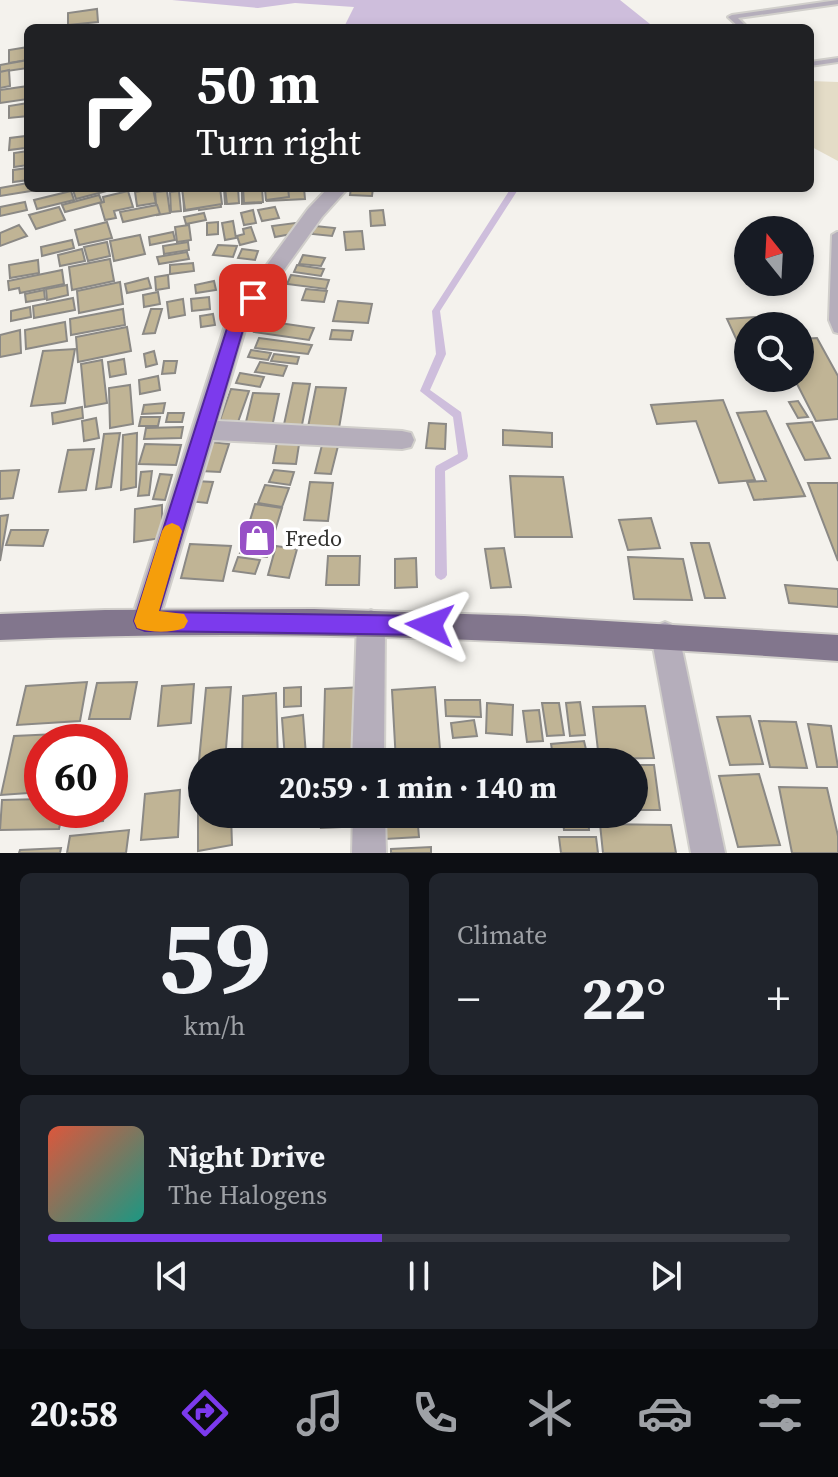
<!DOCTYPE html>
<meta charset="utf-8">
<style>
body{margin:0;font-family:"Source Serif 4",serif;background:#20242c;color:#f1f3f6;height:100vh;display:flex;flex-direction:column;font-size:30px;white-space:nowrap}
*{box-sizing:border-box;margin:0}
p{font-size:26px;color:#9ea1a6}
.icon{flex:none;width:44px;height:44px;fill:none;stroke:currentColor;stroke-width:2;stroke-linecap:round;stroke-linejoin:round}
.map{position:relative;height:853px;overflow:hidden}
.details{display:flex;flex-direction:column;gap:20px;padding:20px;background:#0d0f14;flex:1}
.details>*{flex:none}
.hud{position:absolute;left:24px;top:24px;width:790px;height:168px;border-radius:12px;box-shadow:0 4px 12px #0003;background:#202124;color:#fff;overflow:hidden}
.needle{width:52px;rotate:342deg}
.fabs{position:absolute;left:734px;top:216px;display:grid;gap:16px}
.fabs a{display:grid;place-items:center;width:80px;height:80px;border-radius:50%;background:#171b24;box-shadow:0 4px 12px #0003;font-size:40px}
.speed{position:absolute;left:24px;top:724px;display:flex;gap:16px;font-size:40px;font-weight:700;text-align:center}
.speed>*{display:grid;place-content:center;width:104px;height:104px;border-radius:50%;background:#171b24;box-shadow:0 4px 12px #0003;line-height:1}
.speed .limit{border:12px solid #d22;background:#fff;color:#111}
.pin{position:absolute;display:grid;place-items:center;width:68px;height:68px;color:#fff;margin:-34px;border-radius:16px;box-shadow:0 4px 12px #0006}
.me{position:absolute;width:88px;margin:-44px;rotate:273deg;stroke-linejoin:round;filter:drop-shadow(0 0 6px #0008)}
.turn{display:flex;align-items:center;gap:28px;height:168px;padding:0 40px;font-size:36px}
.turn .icon{width:104px;height:104px;stroke-width:2.5}
.turn b{display:block;font-size:56px;line-height:68px}
.big{font-size:60px;font-weight:700;line-height:1.1}
.details .tile{flex:1;display:flex;flex-direction:column;justify-content:center;gap:12px;min-width:0;padding:0 28px;border-radius:12px;background:#20242c}
.details .dial{align-items:center;gap:0}
.dial b{font-size:104px;line-height:1}
.song{display:flex;align-items:center;gap:24px}
.cover{width:96px;height:96px;border-radius:12px;background:linear-gradient(135deg,hsl(10 70% 55%),hsl(170 70% 35%))}
.played{height:8px;border-radius:4px;background:linear-gradient(90deg,#7c3aed 45%,#363941 45%)}
.keys{display:flex;justify-content:space-around;direction:ltr}
.heat{display:flex;justify-content:space-between;align-items:center;font-size:44px;direction:ltr}
.details .tiles{flex:1;display:grid;gap:20px;grid-template-columns:1fr 1fr}
.tile:last-child{grid-column:span 2}
.trip{position:absolute;left:188px;top:748px;width:460px;height:80px;border-radius:40px;background:#171b24;box-shadow:0 4px 12px #0003;font-weight:700;line-height:80px;text-align:center}
.menu{display:flex;height:128px;justify-content:space-around;align-items:center;background:#090b0e;color:#9ea1a6}
.menu .icon{width:56px;height:56px}
.menu .active{color:#7c3aed}
.menu b{font-size:36px;color:#f1f3f6}
.map>svg:first-child{display:block}
.green{fill:#e4dcc7}
.water{fill:#cebedc}
.lines{fill:none;stroke-linecap:round;stroke-linejoin:round}
.stream{fill:#cebedc;fill-rule:evenodd}
.building{fill:#c0b495;stroke:#8b8985;stroke-width:2}
.service-casing{stroke:#d1cfcb;stroke-width:4}
.minor-casing{stroke:#d1cfcb;stroke-width:4}
.primary-casing{stroke:#d1cfcb;stroke-width:4}
.service{fill:#b5aebb;fill-rule:evenodd}
.minor{fill:#b5aebb;fill-rule:evenodd}
.primary{fill:#82768d;fill-rule:evenodd}
.route{fill:#7c3aed;stroke:#51269a;stroke-width:2}
.slow{fill:#f59e0b}
.labels{text-anchor:middle;dominant-baseline:central;stroke-width:7;stroke-linejoin:round;paint-order:stroke}
.poi-label{font-size:22px;fill:#31312f;stroke:#fff;text-anchor:start}
</style>
<div class="map">
<svg width="838" height="853" viewBox="0 0 838 853">
<rect width="100%" height="100%" fill="#f4f2ed"/>
<polygon class="green" points="810,81 838,82 838,161 810,146"/>
<polygon class="water" points="172,0 620,0 655,28 352,28 345,25 354,7 295,3 258,8"/>
<g class="lines">
<polygon class="stream" points="511,188 519,188 440,311 446,354 430,390 461,412 468,456 467,459 445,471 447,575 445,578 441,580 437,578 435,575 435,469 436,466 458,454 453,417 420,391 436,354 432,311"/>
</g>
<g class="building">
<polygon points="97,9 98,22 68,25 68,13"/>
<polygon points="28,47 28,60 9,63 9,50"/>
<polygon points="28,60 28,68 0,72 0,65"/>
<polygon points="9,70 10,86 0,88 0,72"/>
<polygon points="28,86 28,99 0,103 0,90"/>
<polygon points="28,103 28,116 9,118 9,106"/>
<polygon points="26,136 25,148 9,150 10,138"/>
<polygon points="28,151 28,165 14,167 14,153"/>
<polygon points="28,168 28,180 13,182 13,170"/>
<polygon points="28,183 28,188 37,190 0,196 0,188"/>
<polygon points="82,188 118,188 76,199 73,190"/>
<polygon points="196,188 197,209 184,211 183,189"/>
<polygon points="197,188 219,188 221,207 199,210"/>
<polygon points="220,188 222,204 185,210 182,189"/>
<polygon points="224,188 238,188 238,203 225,204"/>
<polygon points="225,188 238,188 239,203 227,204"/>
<polygon points="242,188 260,188 261,203 242,204"/>
<polygon points="243,188 262,188 263,202 244,203"/>
<polygon points="267,188 304,188 305,199 267,201"/>
<polygon points="288,188 289,197 266,200 265,189"/>
<polygon points="351,188 373,188 372,196 350,195"/>
<polygon points="153,189 156,203 137,206 135,192"/>
<polygon points="71,191 74,200 37,209 34,200"/>
<polygon points="128,191 133,207 114,211 116,218 105,220 100,203 104,202 103,197"/>
<polygon points="167,191 170,213 157,215 155,192"/>
<polygon points="179,191 181,211 171,212 170,192"/>
<polygon points="99,195 102,202 65,212 62,205"/>
<polygon points="25,202 27,210 0,216 0,207"/>
<polygon points="157,205 160,214 123,222 120,212"/>
<polygon points="59,207 65,220 36,229 29,215"/>
<polygon points="275,207 279,218 262,221 258,210"/>
<polygon points="253,210 256,223 244,225 241,213"/>
<polygon points="383,210 385,225 371,226 370,211"/>
<polygon points="204,213 206,220 186,224 184,217"/>
<polygon points="233,221 236,238 225,240 222,223"/>
<polygon points="107,222 112,238 79,245 75,230"/>
<polygon points="218,222 218,234 207,235 207,223"/>
<polygon points="295,223 297,233 275,237 272,226"/>
<polygon points="19,225 27,236 0,246 0,233"/>
<polygon points="189,225 191,240 177,242 175,227"/>
<polygon points="315,226 335,228 332,236 312,234"/>
<polygon points="251,227 256,241 240,245 237,236 244,234 243,229"/>
<polygon points="362,231 364,249 346,250 344,232"/>
<polygon points="173,232 175,240 150,245 149,237"/>
<polygon points="140,235 145,254 114,261 110,241"/>
<polygon points="72,240 74,248 42,256 41,247"/>
<polygon points="107,242 110,256 88,261 84,247"/>
<polygon points="188,242 189,250 164,254 163,246"/>
<polygon points="218,245 237,246 233,257 213,255"/>
<polygon points="82,249 85,261 60,266 58,255"/>
<polygon points="242,249 258,251 255,260 238,258"/>
<polygon points="187,252 189,259 159,264 157,257"/>
<polygon points="303,255 325,258 321,266 299,264"/>
<polygon points="110,259 114,281 72,290 69,267"/>
<polygon points="38,260 39,273 10,278 9,265"/>
<polygon points="193,263 194,271 170,274 170,265"/>
<polygon points="297,265 324,269 321,276 294,272"/>
<polygon points="62,270 64,284 20,293 19,288 9,290 8,281"/>
<polygon points="168,275 169,288 156,290 155,277"/>
<polygon points="291,275 329,280 326,289 287,284"/>
<polygon points="239,276 240,285 223,287 223,278"/>
<polygon points="148,278 151,288 127,293 125,284"/>
<polygon points="214,281 216,290 196,293 195,285"/>
<polygon points="120,282 123,304 79,313 77,291"/>
<polygon points="67,285 68,295 47,300 46,289"/>
<polygon points="306,289 327,291 324,302 302,300"/>
<polygon points="44,290 45,299 26,302 25,294"/>
<polygon points="158,292 160,304 144,307 143,295"/>
<polygon points="209,297 210,309 192,311 191,299"/>
<polygon points="73,298 75,310 34,318 33,306"/>
<polygon points="183,299 185,315 169,318 167,302"/>
<polygon points="338,301 372,304 368,323 333,321"/>
<polygon points="30,307 31,317 11,321 11,311"/>
<polygon points="123,309 125,325 71,335 70,319"/>
<polygon points="151,309 162,309 155,333 143,334"/>
<polygon points="213,314 215,325 201,327 200,316"/>
<polygon points="755,317 760,326 748,326 748,344 739,345 727,319"/>
<polygon points="259,320 314,328 309,340 254,332"/>
<polygon points="65,322 67,341 26,349 25,330"/>
<polygon points="127,327 131,351 78,362 76,337"/>
<polygon points="20,330 21,353 0,357 0,335"/>
<polygon points="332,330 353,331 351,340 330,339"/>
<polygon points="259,338 312,345 308,354 255,348"/>
<polygon points="817,338 838,376 838,419 816,421 794,378 800,378 800,339"/>
<polygon points="75,349 65,403 31,406 43,351"/>
<polygon points="251,350 271,353 268,360 248,357"/>
<polygon points="154,351 157,364 146,367 144,354"/>
<polygon points="274,354 299,357 297,364 271,361"/>
<polygon points="124,359 126,374 110,377 108,362"/>
<polygon points="102,360 107,403 85,407 81,364"/>
<polygon points="164,361 177,361 175,373 162,374"/>
<polygon points="260,362 287,366 283,376 255,372"/>
<polygon points="240,373 264,377 260,387 236,383"/>
<polygon points="158,376 160,390 140,394 139,380"/>
<polygon points="293,383 310,384 301,430 283,429"/>
<polygon points="130,385 133,424 110,428 109,388"/>
<polygon points="316,387 346,388 339,428 308,427"/>
<polygon points="231,389 249,391 238,422 220,420"/>
<polygon points="253,393 279,394 272,427 245,426"/>
<polygon points="723,400 755,480 719,483 696,421 657,424 651,405"/>
<polygon points="798,401 808,417 798,418 789,402"/>
<polygon points="165,403 163,413 142,414 144,405"/>
<polygon points="82,407 83,418 53,424 52,413"/>
<polygon points="766,411 805,496 754,500 747,482 766,481 737,413"/>
<polygon points="168,413 184,413 182,422 166,422"/>
<polygon points="141,417 160,417 158,426 139,426"/>
<polygon points="96,418 99,438 84,441 82,421"/>
<polygon points="812,422 830,458 805,460 787,424"/>
<polygon points="429,423 446,424 445,449 426,448"/>
<polygon points="183,427 181,438 144,439 146,428"/>
<polygon points="503,430 552,433 552,447 503,445"/>
<polygon points="120,433 111,487 96,489 104,434"/>
<polygon points="137,433 136,487 121,490 123,435"/>
<polygon points="278,437 300,438 296,464 273,463"/>
<polygon points="211,442 229,444 220,472 201,471"/>
<polygon points="145,444 181,445 176,465 139,464"/>
<polygon points="322,445 338,446 331,474 315,473"/>
<polygon points="94,449 86,490 59,492 68,450"/>
<polygon points="19,470 13,498 0,499 0,471"/>
<polygon points="274,470 294,472 290,485 269,482"/>
<polygon points="152,471 149,495 138,496 141,472"/>
<polygon points="160,474 172,475 165,500 153,499"/>
<polygon points="510,476 563,477 572,537 515,537"/>
<polygon points="195,481 213,482 207,503 188,501"/>
<polygon points="310,482 333,483 328,521 304,520"/>
<polygon points="808,483 838,483 838,561"/>
<polygon points="265,485 289,488 282,507 258,503"/>
<polygon points="255,504 282,508 267,557 240,553"/>
<polygon points="162,505 162,538 134,542 135,509"/>
<polygon points="8,515 0,561 0,516"/>
<polygon points="651,518 660,548 628,550 619,520"/>
<polygon points="11,530 48,530 43,546 6,545"/>
<polygon points="691,543 709,543 725,598 705,598"/>
<polygon points="190,544 231,546 223,581 181,578"/>
<polygon points="276,546 297,549 289,578 268,575"/>
<polygon points="504,548 511,587 491,588 485,549"/>
<polygon points="328,556 360,556 359,585 326,585"/>
<polygon points="238,557 260,560 255,574 233,571"/>
<polygon points="628,557 683,559 692,600 634,599"/>
<polygon points="416,558 417,587 395,588 395,559"/>
<polygon points="785,585 838,589 838,607 789,603"/>
<polygon points="87,682 80,721 17,725 26,686"/>
<polygon points="137,682 130,719 89,719 97,683"/>
<polygon points="194,684 191,723 158,726 162,686"/>
<polygon points="231,687 225,760 199,761 206,688"/>
<polygon points="301,687 301,706 284,707 284,688"/>
<polygon points="363,687 363,762 323,762 325,689"/>
<polygon points="435,687 441,762 396,762 392,690"/>
<polygon points="276,693 278,762 242,762 243,696"/>
<polygon points="445,700 480,700 481,717 446,716"/>
<polygon points="580,702 585,735 570,736 566,703"/>
<polygon points="487,703 513,705 512,735 486,733"/>
<polygon points="542,703 559,703 564,735 547,736"/>
<polygon points="645,706 654,758 599,759 593,707"/>
<polygon points="539,710 543,741 527,742 523,711"/>
<polygon points="303,715 306,756 285,759 282,718"/>
<polygon points="750,716 763,764 730,765 717,717"/>
<polygon points="474,720 477,736 453,738 451,723"/>
<polygon points="759,721 796,722 807,768 770,767"/>
<polygon points="808,724 831,726 838,767 817,767"/>
<polygon points="79,733 77,742 42,742 42,792 1,795 14,736"/>
<polygon points="584,741 589,762 554,762 551,744"/>
<polygon points="634,765 654,765 660,810 634,810"/>
<polygon points="759,774 780,845 738,847 719,776"/>
<polygon points="198,779 202,779 202,814 231,814 232,845 198,851"/>
<polygon points="779,787 827,788 838,836 838,853 792,853"/>
<polygon points="180,790 178,837 141,840 145,794"/>
<polygon points="42,799 42,810 63,810 59,829 0,830 2,800"/>
<polygon points="70,810 105,810 103,821 68,824"/>
<polygon points="291,814 310,814 311,824 291,826"/>
<polygon points="322,814 363,814 363,826 321,828"/>
<polygon points="384,814 417,814 419,837 385,839"/>
<polygon points="562,814 588,814 589,830 564,830"/>
<polygon points="600,824 671,825 676,853 603,853"/>
<polygon points="129,830 126,853 67,853 70,836"/>
<polygon points="559,837 596,837 598,853 561,853"/>
<polygon points="431,847 431,853 391,853 391,849"/>
<polygon points="61,848 60,853 19,853 20,850"/>
</g>
<g class="lines">
<defs>
<g id="service">
<polygon points="838,0 838,4 738,18 748,28 740,28 728,17 732,15"/>
<polygon points="838,58 838,62 810,66 810,62"/>
<polygon points="837,232 838,232 838,333 834,332 829,320 832,235"/>
</g>
<g id="minor">
<polygon points="328,188 348,188 322,217 248,320 218,421 402,431 411,433 414,440 411,447 402,449 213,440 159,621 155,630 145,634 135,630 131,621 227,319 308,209"/>
<polygon points="371,610 381,614 385,623 384,762 352,762 357,623 361,614"/>
<polygon points="665,622 675,626 679,635 725,853 691,853 651,635 655,626"/>
<polygon points="353,814 385,814 386,853 352,853"/>
</g>
<path id="primary" d="M314,609L524,616L838,635V661C558,641 280,627 0,640V614L105,610Z"/>
</defs>
<use href="#service" class="service-casing"/>
<use href="#minor" class="minor-casing"/>
<use href="#primary" class="primary-casing"/>
<use href="#service" class="service"/>
<use href="#minor" class="minor"/>
<use href="#primary" class="primary"/>
</g>
<polygon class="route" points="253,292 261,298 246,320 159,612 430,616 438,618 441,625 438,632 430,635 145,631 137,628 134,621 230,319 248,294"/>
<path class="slow" d="M172,523L179,526L182,531L159,611L184,614L188,621L184,628C171,633 151,633 137,628L134,621L162,531L165,526Z"/>
<defs>
<symbol id="shop-square" viewBox="-11 -11 22 22"><rect x="-9" y="-9" width="18" height="18" rx="4" fill="#9751c6" stroke="#fff"/><path d="M-5-2.5h2.3a2.7 3.5 0 0 1 5.4 0H5L5.5 6h-11ZM-1.5-2.5h3a1.5 2.3 0 0 0-3 0Z" fill="#fff"/></symbol>
</defs>
<g fill-rule="evenodd">
<use href="#shop-square" x="235" y="516" width="44" height="44"/>
</g>
<g class="labels">
<g class="poi-label">
<text x="285" y="538">Fredo</text>
</g>
</g>
</svg>
<div class="fabs">
<a><svg class="needle" viewBox="-14 -14 28 28"><path d="M0-13l5 13h-10z" fill="#e53935"/><path d="M0 13l5-13h-10z" fill="#9ea1a6"/></svg></a>
<a><svg class="icon" aria-label="search" viewBox="0 0 24 24"><circle cx="10" cy="10" r="6"/><path d="M15 15l6 6"/></svg></a>
</div>
<div class="speed"><div class="limit">60</div></div>
<div class="pin" style="left:253px;top:298px;background:#d93025"><svg class="icon" aria-label="arrive" viewBox="0 0 24 24"><path d="M6 21V4h12l-3 4 3 4H6"/></svg></div>
<svg class="me" style="left:430px;top:625px" viewBox="-20 -20 40 40"><path d="M0-17L14 15 0 8-14 15z" fill="#7c3aed" stroke="#fff" stroke-width="4"/></svg>
<div class="trip">20:59 · 1 min · 140 m</div>
<div class="hud">
<div class="turn"><svg class="icon" aria-label="right" viewBox="0 0 24 24"><path d="M7 20v-9h11M14 6l5 5-5 5"/></svg><div><b>50 m</b>Turn right</div></div>
</div>
</div>
<section class="details">
<div class="tiles">
<div class="tile dial"><b>59</b><p>km/h</p></div>
<div class="tile"><p>Climate</p>
<div class="heat"><a>−</a><b class="big">22°</b><a>+</a></div>
</div>
<div class="tile">
<div class="song"><i class="cover"></i><div><b>Night Drive</b><p>The Halogens</p></div></div>
<div class="played"></div>
<div class="keys"><svg class="icon" aria-label="previous" viewBox="0 0 24 24"><path d="M18 5L8 12l10 7zM5 5v14"/></svg><svg class="icon" aria-label="pause" viewBox="0 0 24 24"><path d="M8 5v14M16 5v14"/></svg><svg class="icon" aria-label="next" viewBox="0 0 24 24"><path d="M6 5l10 7-10 7zM19 5v14"/></svg></div>
</div>
</div>
</section>
<nav class="menu">
<b>20:58</b>
<svg class="icon active" aria-label="directions" viewBox="0 0 24 24"><path d="M12 3l9 9-9 9-9-9zM9 14v-3h6M13 9l2 2-2 2"/></svg>
<svg class="icon" aria-label="music" viewBox="0 0 24 24"><path d="M9 18V5l10-2v13"/><circle cx="6" cy="18" r="3"/><circle cx="16" cy="16" r="3"/></svg>
<svg class="icon" aria-label="phone" viewBox="0 0 24 24"><path d="M5 4h4l2 5-3 2q2 4 5 5l2-3 5 2v4C11 20 4 13 5 4z"/></svg>
<svg class="icon" aria-label="climate" viewBox="0 0 24 24"><path d="M12 3v18M4 7l16 10M4 17L20 7"/></svg>
<svg class="icon" aria-label="car" viewBox="0 0 24 24"><path d="M5 17H2v-5l4-1 3-4h7l3 4 3 1v5h-3M9 17h6M6 11h13"/><circle cx="7" cy="17" r="2"/><circle cx="17" cy="17" r="2"/></svg>
<svg class="icon" aria-label="filters" viewBox="0 0 24 24"><path d="M4 7h16M4 17h16"/><circle cx="9" cy="7" r="2"/><circle cx="15" cy="17" r="2"/></svg>
</nav>
